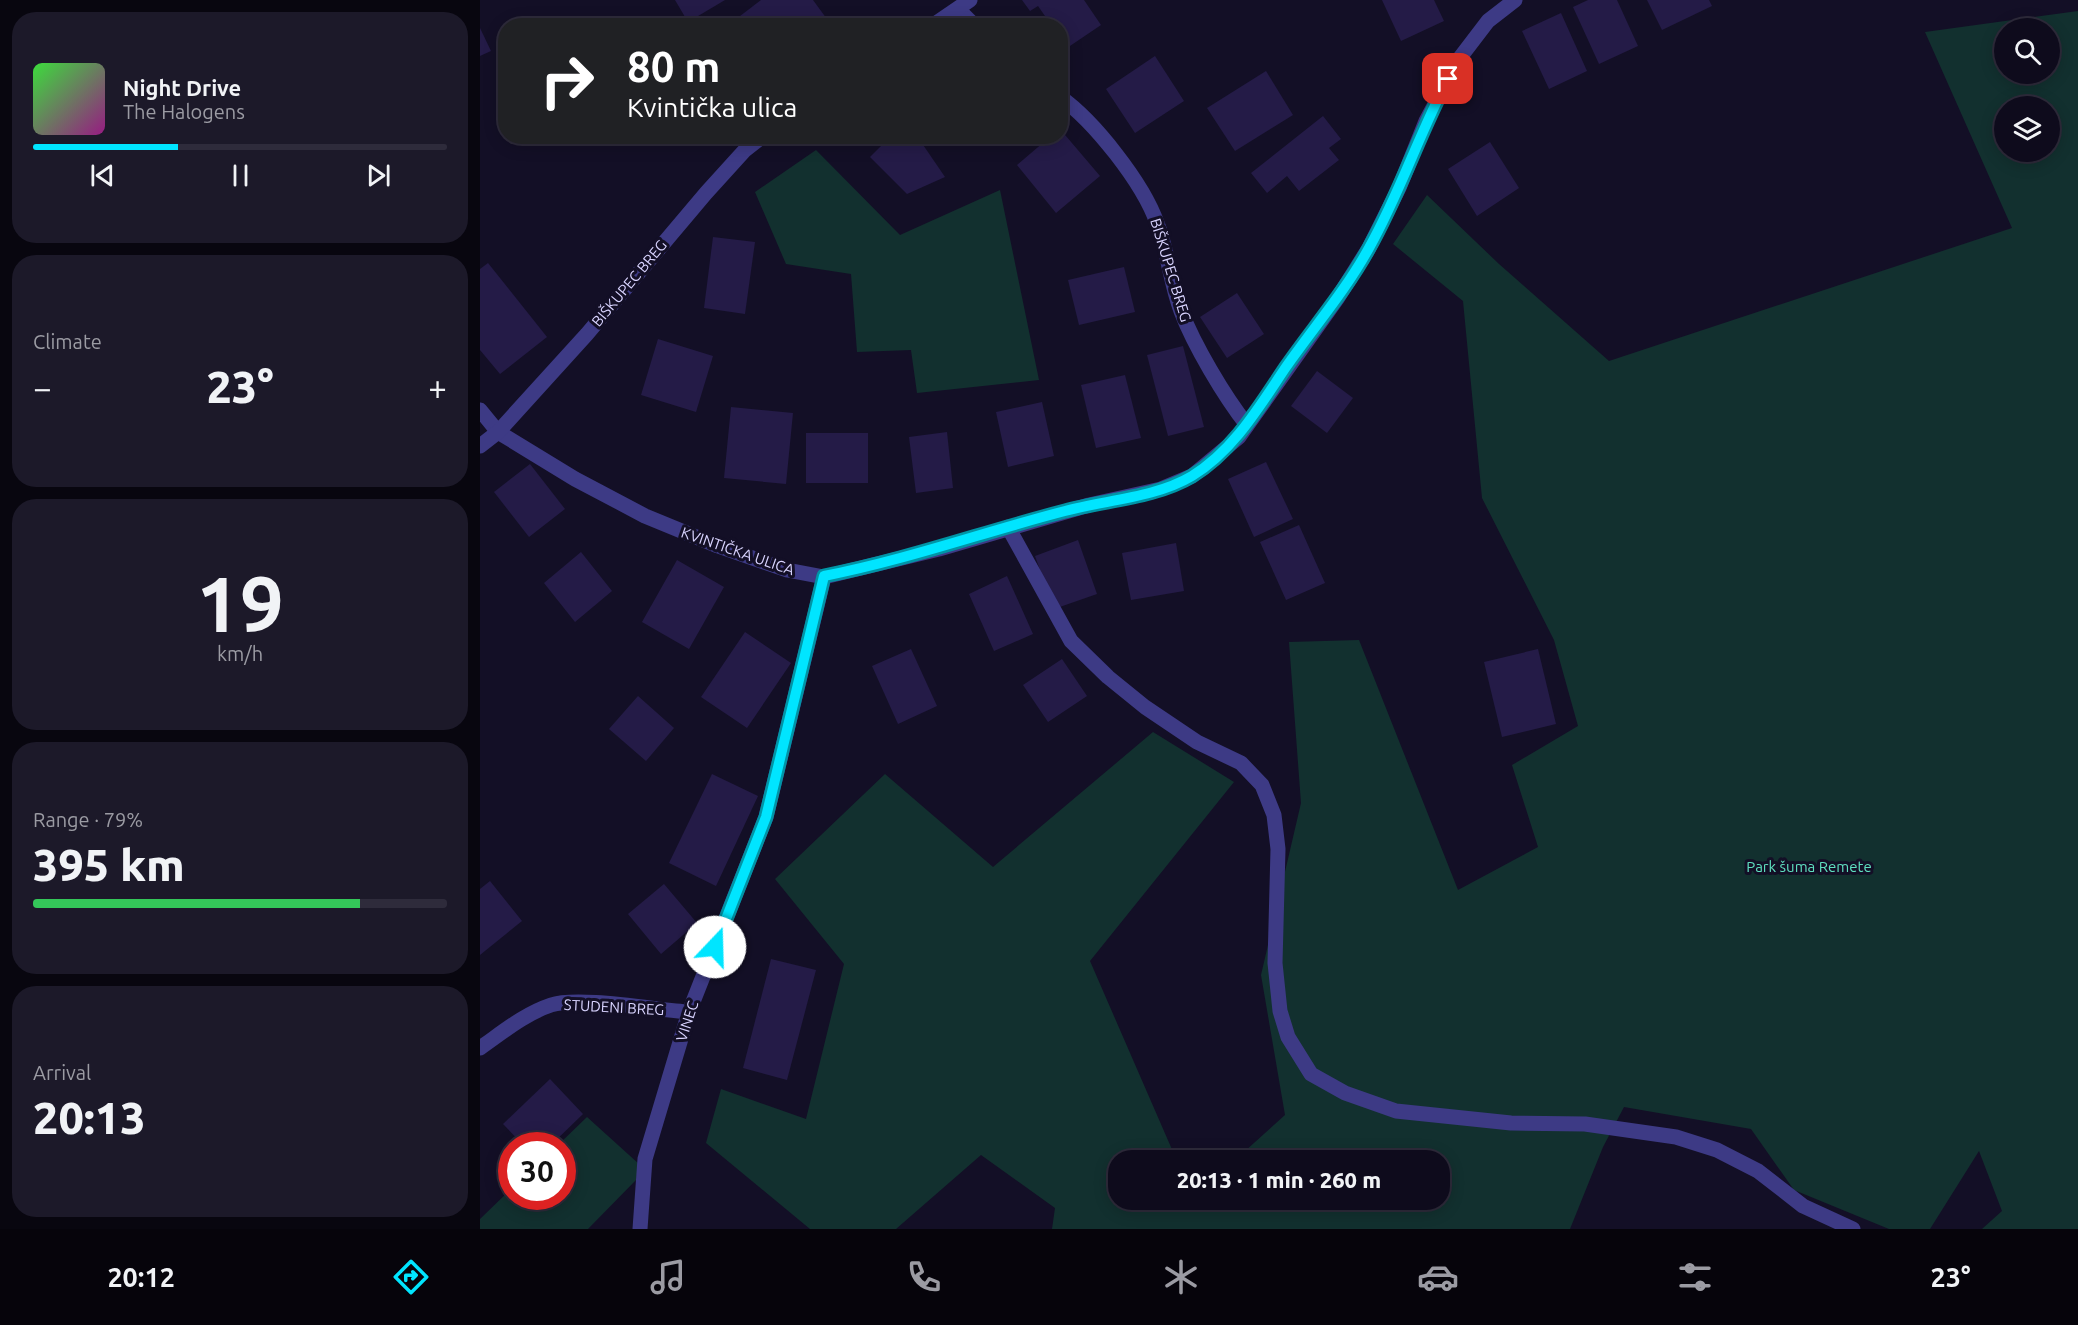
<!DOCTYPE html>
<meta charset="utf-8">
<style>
body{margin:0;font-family:Ubuntu,sans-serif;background:#1c1929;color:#f1f3f6;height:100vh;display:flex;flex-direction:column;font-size:22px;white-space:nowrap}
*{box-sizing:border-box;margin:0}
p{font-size:20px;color:#9b9ba3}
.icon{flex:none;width:33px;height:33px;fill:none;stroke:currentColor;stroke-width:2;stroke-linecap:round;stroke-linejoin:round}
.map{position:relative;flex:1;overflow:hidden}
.sheet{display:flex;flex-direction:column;gap:12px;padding:12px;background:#08060f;width:480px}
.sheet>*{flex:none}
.banner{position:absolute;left:18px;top:18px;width:570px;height:126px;border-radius:24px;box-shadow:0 3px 15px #0003,0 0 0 2px #2e2b3b;background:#202124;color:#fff;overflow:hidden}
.tools{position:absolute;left:1514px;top:18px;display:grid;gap:12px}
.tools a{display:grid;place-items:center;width:66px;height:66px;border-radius:50%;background:#0e0b1c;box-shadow:0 3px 15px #0003,0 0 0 2px #2e2b3b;font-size:30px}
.speed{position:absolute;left:18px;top:1132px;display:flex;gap:12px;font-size:30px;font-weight:700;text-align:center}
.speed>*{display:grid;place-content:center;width:78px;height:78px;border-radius:50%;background:#0e0b1c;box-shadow:0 3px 15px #0003,0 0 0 2px #2e2b3b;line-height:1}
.speed .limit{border:9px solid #d22;background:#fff;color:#111}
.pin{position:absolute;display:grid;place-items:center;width:51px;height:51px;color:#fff;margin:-26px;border-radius:12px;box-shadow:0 3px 9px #0006}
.me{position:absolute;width:66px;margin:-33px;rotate:21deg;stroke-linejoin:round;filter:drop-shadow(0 0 4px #0008)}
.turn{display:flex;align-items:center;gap:21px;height:126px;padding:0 30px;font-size:27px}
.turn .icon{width:78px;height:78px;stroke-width:2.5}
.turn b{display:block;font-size:42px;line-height:51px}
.big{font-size:45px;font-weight:800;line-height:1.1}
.sheet .widget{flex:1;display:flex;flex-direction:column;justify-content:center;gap:9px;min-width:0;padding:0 21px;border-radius:24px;background:#1c1929}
.sheet .dial{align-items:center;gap:0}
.dial b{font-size:78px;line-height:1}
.song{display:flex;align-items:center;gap:18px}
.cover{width:72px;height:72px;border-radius:9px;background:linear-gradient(135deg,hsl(120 70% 55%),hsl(310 70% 35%))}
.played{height:6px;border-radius:3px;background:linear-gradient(90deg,#00e5ff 35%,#2e2b3b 35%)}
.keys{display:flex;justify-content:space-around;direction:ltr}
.heat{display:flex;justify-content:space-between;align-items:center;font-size:33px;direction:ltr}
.charge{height:9px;border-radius:4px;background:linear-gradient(90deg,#34c759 79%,#2e2b3b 0)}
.trip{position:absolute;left:628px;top:1150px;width:342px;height:60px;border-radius:24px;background:#0e0b1c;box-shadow:0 3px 15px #0003,0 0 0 2px #2e2b3b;font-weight:800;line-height:60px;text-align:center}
.tab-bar{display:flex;height:96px;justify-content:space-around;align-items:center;background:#06040b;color:#9b9ba3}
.tab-bar .icon{width:42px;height:42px}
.tab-bar .selected{color:#00e5ff}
.tab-bar b{font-size:27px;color:#f1f3f6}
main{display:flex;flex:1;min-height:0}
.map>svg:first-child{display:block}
.green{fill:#12302f;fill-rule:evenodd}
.building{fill:#241b47}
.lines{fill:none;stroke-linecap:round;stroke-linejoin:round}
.minor{stroke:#3d3a85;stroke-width:15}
.route-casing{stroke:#0095a6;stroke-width:15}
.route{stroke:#00e5ff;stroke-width:10}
.labels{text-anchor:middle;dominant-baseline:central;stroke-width:6;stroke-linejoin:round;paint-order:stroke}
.street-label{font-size:15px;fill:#d9d4ff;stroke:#130f26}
.park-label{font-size:15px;fill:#5fe0c0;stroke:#130f26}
</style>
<main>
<section class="sheet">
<div class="widget">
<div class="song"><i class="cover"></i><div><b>Night Drive</b><p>The Halogens</p></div></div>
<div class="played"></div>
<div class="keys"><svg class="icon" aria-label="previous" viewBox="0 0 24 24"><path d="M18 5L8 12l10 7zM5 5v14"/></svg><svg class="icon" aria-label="pause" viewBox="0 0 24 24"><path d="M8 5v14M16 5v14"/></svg><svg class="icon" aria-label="next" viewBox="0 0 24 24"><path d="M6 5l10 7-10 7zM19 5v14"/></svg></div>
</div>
<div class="widget"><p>Climate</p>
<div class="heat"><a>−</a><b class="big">23°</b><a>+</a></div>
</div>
<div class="widget dial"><b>19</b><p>km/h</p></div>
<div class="widget"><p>Range · 79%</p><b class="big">395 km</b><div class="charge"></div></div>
<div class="widget"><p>Arrival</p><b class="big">20:13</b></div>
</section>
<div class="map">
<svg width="1598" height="1229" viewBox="0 0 1598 1229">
<rect width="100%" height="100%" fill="#130f26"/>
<g class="green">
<path d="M1598,11V1229H1502L1522,1211L1499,1151L1450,1229H1409L1314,1190L1271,1129L1144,1107L1123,1147L1090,1229H572L575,1208L501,1155L416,1229H330L226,1143L241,1089L326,1119L364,964L295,879L405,774L513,867L673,732L754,782L610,961L697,1161H639V1200H960V1161H754L805,1115L781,975L821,803L809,642L879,640L978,890L1058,847L1032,765L1098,726L1074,640L1002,498L983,301L913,244L947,195L1019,264L1129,361L1532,228L1445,32ZM1524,28H1569V74H1524ZM1524,106H1569V152H1524Z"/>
<polygon points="336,150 420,235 520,190 559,380 437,393 431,350 377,352 371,274 306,264 275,192"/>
<polygon points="107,1117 159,1164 156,1180 108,1229 0,1229 0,1219 31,1189 32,1197 82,1197 82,1146 77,1146"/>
</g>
<g class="building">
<polygon points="195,0 245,0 208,22"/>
<polygon points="281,0 333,0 352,26 247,26"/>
<polygon points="542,0 604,0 621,25 587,48 580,39 580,26 572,26 558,6 550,11"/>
<polygon points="902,0 954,0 964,21 921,41"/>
<polygon points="1108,0 1137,0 1158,46 1119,64 1093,7"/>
<polygon points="1167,0 1229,0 1232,6 1182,30"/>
<polygon points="1081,13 1107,71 1069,89 1042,31"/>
<polygon points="0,28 11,51 0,56"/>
<polygon points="675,56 704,101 655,133 626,89"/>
<polygon points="786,71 813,115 755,151 727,108"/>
<polygon points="843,116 861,139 849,148 859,160 819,191 807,176 787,193 771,173"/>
<polygon points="580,129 620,176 576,213 537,165 571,136 580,136"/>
<polygon points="411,136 437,136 465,177 427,194 390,157"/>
<polygon points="1010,142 1039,188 997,216 968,169"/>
<polygon points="233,237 275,242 265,314 224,308"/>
<polygon points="8,263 67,337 20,374 0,350 0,269"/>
<polygon points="644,267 655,312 599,325 588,280"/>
<polygon points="757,293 784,334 747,358 720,317"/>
<polygon points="178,339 233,356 216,412 161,395"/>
<polygon points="703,346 724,427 688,436 667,355"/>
<polygon points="837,371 873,398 847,433 811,406"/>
<polygon points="645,375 661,438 616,448 601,385"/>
<polygon points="562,402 574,456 528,467 516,412"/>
<polygon points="251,407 313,413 306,484 244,478"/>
<polygon points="467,432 473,488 436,493 429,437"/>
<rect x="326" y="433" width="62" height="50"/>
<polygon points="786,462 813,519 774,537 748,479"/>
<polygon points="50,464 85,509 49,537 14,492"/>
<polygon points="819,525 845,583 806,600 780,542"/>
<polygon points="598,540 617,594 574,609 555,556"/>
<polygon points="696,543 704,591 651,600 642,553"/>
<polygon points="101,552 132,591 95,622 64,583"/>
<polygon points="197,560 244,587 209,649 162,622"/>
<polygon points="527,576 553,634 514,651 489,594"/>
<polygon points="265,632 311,663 267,728 221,697"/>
<polygon points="431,649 457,706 418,724 392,666"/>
<polygon points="1058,649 1076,724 1022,737 1004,662"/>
<polygon points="582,659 607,696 568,722 543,685"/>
<polygon points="158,696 194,728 166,761 129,729"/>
<polygon points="232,774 278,796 236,886 189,863"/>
<polygon points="10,881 42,921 0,955 0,889"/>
<polygon points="184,884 217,923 181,954 148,914"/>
<polygon points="291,959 336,970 307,1080 263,1068"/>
<polygon points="70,1079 103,1114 70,1146 44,1146 23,1124"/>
</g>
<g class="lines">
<g class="minor">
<polyline points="478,9 495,26"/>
<polyline points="452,26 490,0"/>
<path d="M580,97C614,121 663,183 677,223C688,251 690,282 701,311C714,345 744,396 767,425"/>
<polyline points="0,410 18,432 95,479 165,516 238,546 307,570 344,577 459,549 609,505 681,489 712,476 759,437 857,299 889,248 919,188 946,121 979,59 1008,21 1035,0"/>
<polyline points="0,446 18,432 107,334 226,193 265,150 283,136"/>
<polyline points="528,527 591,641 628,677 665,707 717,742 761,763 782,785 794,815 798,849 795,963 800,1011 808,1037 831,1074 865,1093 916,1111 1031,1123 1105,1124 1196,1137 1237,1150 1278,1171 1323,1206 1373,1229"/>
<path d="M0,1048C23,1032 44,1014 71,1005C98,996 177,1010 209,1012"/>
<polyline points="160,1229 165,1159 209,1012 286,817 344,577"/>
</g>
</g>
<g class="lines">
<defs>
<path id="route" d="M235,947L286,817L344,576C426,560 504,532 585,511C625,500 675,498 712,476C754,450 779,407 806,367C834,327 866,290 889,248C920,193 939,134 968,79"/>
</defs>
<use href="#route" class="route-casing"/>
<use href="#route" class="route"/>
</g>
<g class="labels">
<g class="street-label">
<text transform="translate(691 270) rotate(73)">BIŠKUPEC BREG</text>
<text transform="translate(149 283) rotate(-50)">BIŠKUPEC BREG</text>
<text transform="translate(258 551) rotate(19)">KVINTIČKA ULICA</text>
<text transform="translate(134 1007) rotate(3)">STUDENI BREG</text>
<text transform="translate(207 1021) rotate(-72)">VINEC</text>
</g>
<g class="park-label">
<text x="1329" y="866">Park šuma Remete</text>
</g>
</g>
</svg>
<div class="tools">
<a><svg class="icon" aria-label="search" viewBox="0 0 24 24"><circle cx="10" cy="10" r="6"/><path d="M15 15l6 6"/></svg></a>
<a><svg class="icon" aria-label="layers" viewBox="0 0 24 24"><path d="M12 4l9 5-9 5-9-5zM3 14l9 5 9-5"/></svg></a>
</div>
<div class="speed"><div class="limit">30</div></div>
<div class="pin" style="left:968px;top:79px;background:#d93025"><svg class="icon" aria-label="arrive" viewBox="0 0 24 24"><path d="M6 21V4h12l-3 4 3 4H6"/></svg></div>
<svg class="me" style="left:235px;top:947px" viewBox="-20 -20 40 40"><circle r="19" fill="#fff"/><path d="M0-13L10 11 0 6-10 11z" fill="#00e5ff"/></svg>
<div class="trip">20:13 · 1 min · 260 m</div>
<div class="banner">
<div class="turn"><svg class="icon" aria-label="right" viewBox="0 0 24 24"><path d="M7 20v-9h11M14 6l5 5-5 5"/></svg><div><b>80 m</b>Kvintička ulica</div></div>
</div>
</div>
</main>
<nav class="tab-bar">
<b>20:12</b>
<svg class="icon selected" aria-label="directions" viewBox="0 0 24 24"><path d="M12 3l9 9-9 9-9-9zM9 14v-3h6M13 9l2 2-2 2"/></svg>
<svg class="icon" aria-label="music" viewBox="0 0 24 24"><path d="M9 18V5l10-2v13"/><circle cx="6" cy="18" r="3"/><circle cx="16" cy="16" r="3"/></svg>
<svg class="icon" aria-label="phone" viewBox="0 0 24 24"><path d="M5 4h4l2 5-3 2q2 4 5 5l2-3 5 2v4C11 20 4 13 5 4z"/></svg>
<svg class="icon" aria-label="climate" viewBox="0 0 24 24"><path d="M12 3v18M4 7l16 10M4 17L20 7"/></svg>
<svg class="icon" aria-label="car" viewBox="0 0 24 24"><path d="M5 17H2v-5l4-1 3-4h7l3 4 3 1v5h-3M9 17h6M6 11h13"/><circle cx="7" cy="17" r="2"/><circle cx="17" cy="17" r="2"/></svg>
<svg class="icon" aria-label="filters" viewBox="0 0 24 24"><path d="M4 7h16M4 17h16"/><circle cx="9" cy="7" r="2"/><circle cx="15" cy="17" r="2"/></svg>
<b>23°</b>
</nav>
